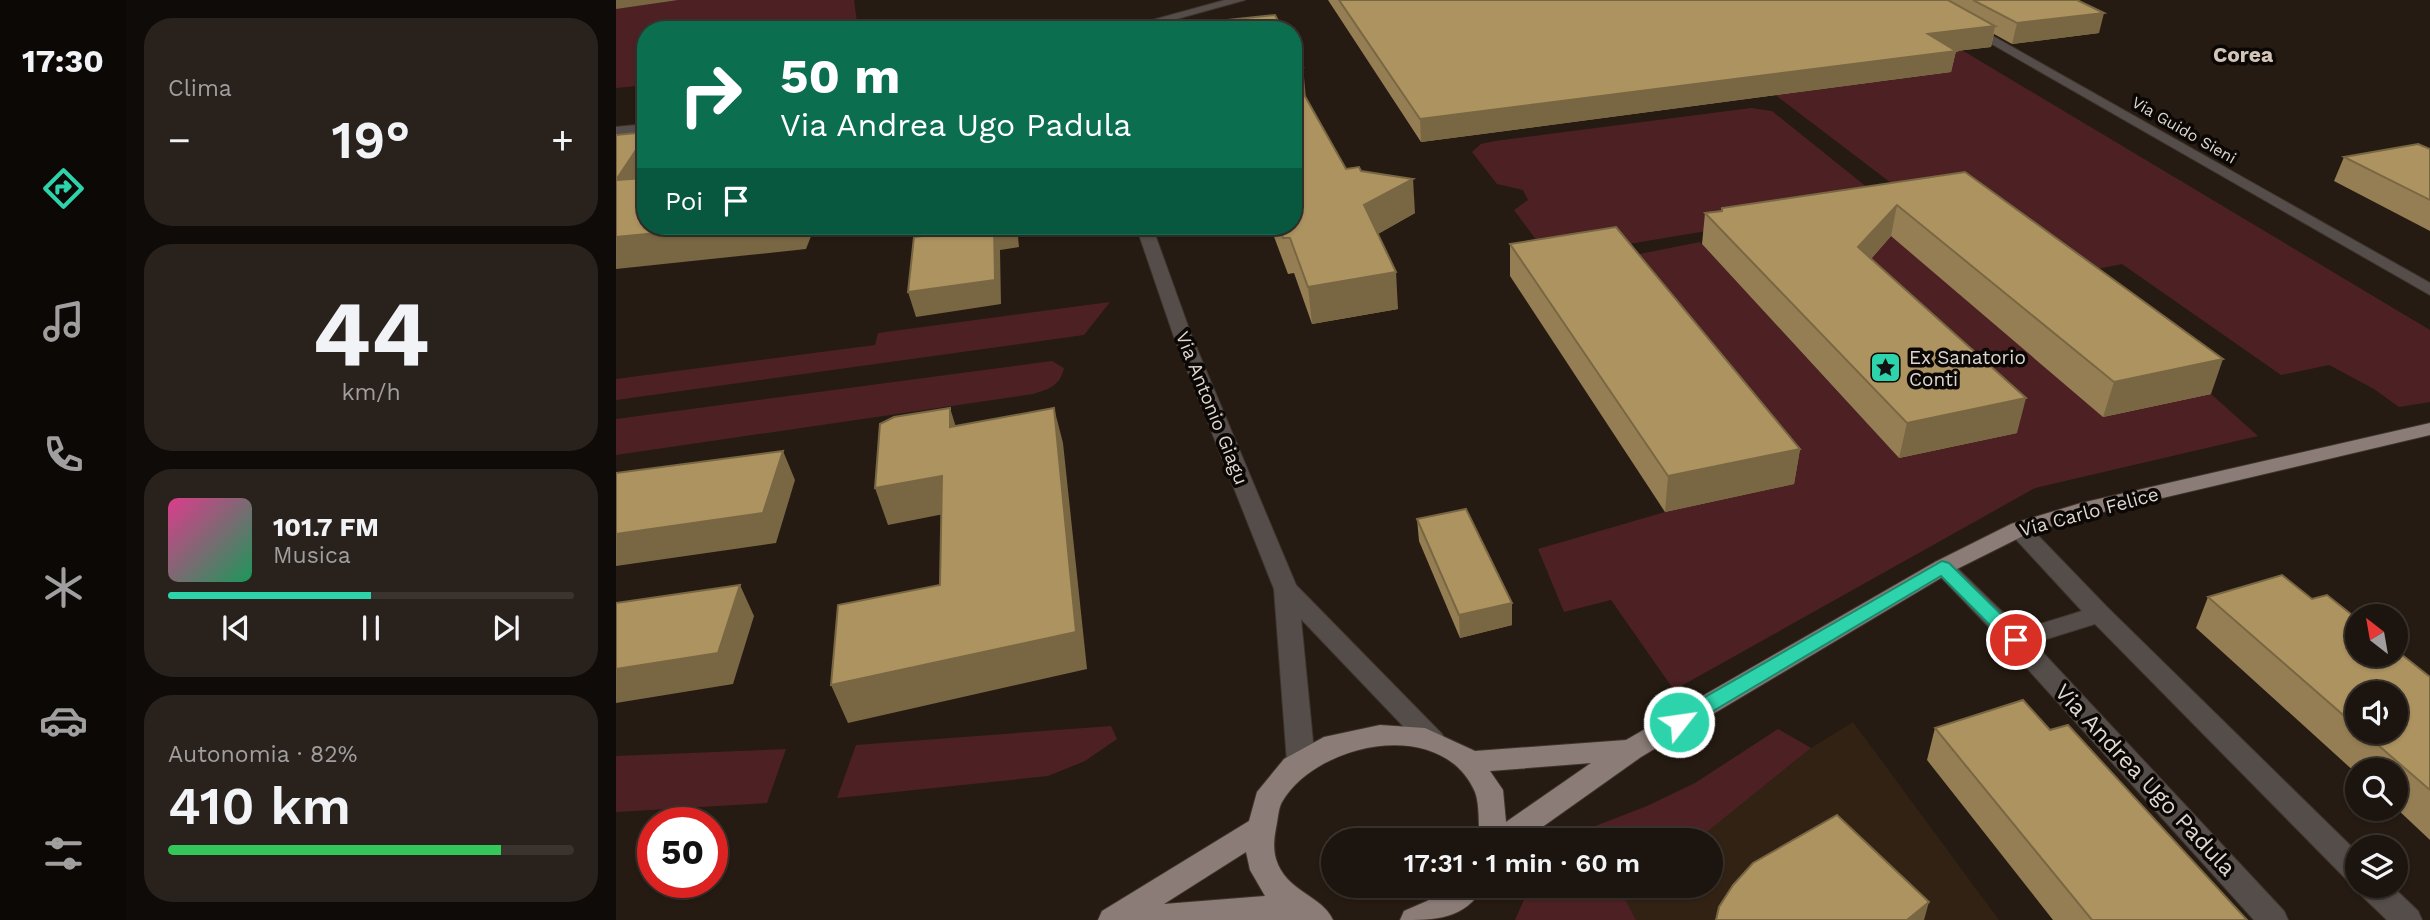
<!DOCTYPE html>
<html lang="it">
<meta charset="utf-8">
<style>
body{margin:0;font-family:"Work Sans",sans-serif;background:#29211c;color:#f1f3f6;height:100vh;display:flex;flex-direction:column;font-size:26px;white-space:nowrap}
*{box-sizing:border-box;margin:0}
p{font-size:23px;color:#a09e9e}
.icon{flex:none;width:38px;height:38px;fill:none;stroke:currentColor;stroke-width:2;stroke-linecap:round;stroke-linejoin:round}
.map{position:relative;flex:1;overflow:hidden}
.side{display:flex;flex-direction:column;gap:18px;padding:18px;background:#0f0b08;width:490px}
.side>*{flex:none}
.banner{position:absolute;left:21px;top:21px;width:665px;height:214px;border-radius:28px;box-shadow:0 2px 5px #0004,0 0 0 2px #3a332e;background:#0b6e4f;color:#fff;overflow:hidden}
.needle{width:46px;rotate:329deg}
.fabs{position:absolute;left:1729px;top:604px;display:grid;gap:14px}
.fabs a{display:grid;place-items:center;width:63px;height:63px;border-radius:50%;background:#1c140e;box-shadow:0 2px 5px #0004,0 0 0 2px #3a332e;font-size:35px}
.speed{position:absolute;left:21px;top:807px;display:flex;gap:14px;font-size:35px;font-weight:700;text-align:center}
.speed>*{display:grid;place-content:center;width:91px;height:91px;border-radius:50%;background:#1c140e;box-shadow:0 2px 5px #0004,0 0 0 2px #3a332e;line-height:1}
.speed .limit{border:10px solid #d22;background:#fff;color:#111}
.pin{position:absolute;display:grid;place-items:center;width:60px;height:60px;color:#fff;margin:-30px;border:4px solid #fff;border-radius:50%;box-shadow:0 2px 7px #0007}
.me{position:absolute;width:77px;margin:-38px;rotate:60deg;stroke-linejoin:round;filter:drop-shadow(0 0 5px #0008)}
.turn{display:flex;align-items:center;gap:24px;height:147px;padding:0 28px;font-size:32px}
.turn .icon{width:91px;height:91px;stroke-width:2.5}
.turn b{display:block;font-size:49px;line-height:60px}
.then{display:flex;align-items:center;height:66px;padding:0 28px;background:#0003;gap:14px;font-size:26px}
.big{font-size:52px;font-weight:600;line-height:1.1}
.side .widget{flex:1;display:flex;flex-direction:column;justify-content:center;gap:10px;min-width:0;padding:0 24px;border-radius:28px;background:#29211c}
.side .dial{align-items:center;gap:0}
.dial b{font-size:91px;line-height:1}
.song{display:flex;align-items:center;gap:21px}
.cover{width:84px;height:84px;border-radius:10px;background:linear-gradient(135deg,hsl(330 70% 55%),hsl(150 70% 35%))}
.played{height:7px;border-radius:4px;background:linear-gradient(90deg,#2dd4ab 50%,#3a332e 50%)}
.keys{display:flex;justify-content:space-around;direction:ltr}
.heat{display:flex;justify-content:space-between;align-items:center;font-size:38px;direction:ltr}
.charge{height:10px;border-radius:5px;background:linear-gradient(90deg,#34c759 82%,#3a332e 0)}
.trip{position:absolute;left:705px;top:828px;width:402px;height:70px;border-radius:35px;background:#1c140e;box-shadow:0 2px 5px #0004,0 0 0 2px #3a332e;font-weight:600;line-height:70px;text-align:center}
main{display:flex;flex:1;min-height:0}
.tab-bar{display:flex;flex-direction:column;width:126px;justify-content:space-around;align-items:center;background:#0b0806;color:#a09e9e}
.tab-bar .icon{width:49px;height:49px}
.tab-bar .current{color:#2dd4ab}
.tab-bar b{font-size:32px;color:#f1f3f6}
.map>svg:first-child{display:block}
.built{fill:#312214}
.green{fill:#4d2124}
.lines{fill:none;stroke-linecap:round;stroke-linejoin:round}
.minor-casing{stroke:#3f352d;stroke-width:2}
.major-casing{stroke:#3f352d;stroke-width:2}
.minor{fill:#544d4a;fill-rule:evenodd}
.major{fill:#8b7c77;fill-rule:evenodd}
.wall{fill:#957e53;fill-rule:evenodd}
.shaded-wall{fill:#796743}
.building{fill:#ad9360;stroke:#796743;stroke-width:2}
.route{fill:#2dd4ab;stroke:#1d8a6f;stroke-width:2}
.labels{text-anchor:middle;dominant-baseline:central;stroke-width:7;stroke-linejoin:round;paint-order:stroke}
.far-street-label{font-size:16px;fill:#ded7d1;stroke:#0b0704}
.poi-label{font-size:19px;fill:#ded7d1;stroke:#0b0704;text-anchor:start}
.street-label{font-size:19px;fill:#ded7d1;stroke:#0b0704}
.far-district-label{font-size:21px;font-weight:bold;fill:#d3c4b8;stroke:#0b0704}
.near-street-label{font-size:23px;fill:#ded7d1;stroke:#0b0704}
</style>
<main>
<nav class="tab-bar">
<b>17:30</b>
<svg class="icon current" aria-label="directions" viewBox="0 0 24 24"><path d="M12 3l9 9-9 9-9-9zM9 14v-3h6M13 9l2 2-2 2"/></svg>
<svg class="icon" aria-label="music" viewBox="0 0 24 24"><path d="M9 18V5l10-2v13"/><circle cx="6" cy="18" r="3"/><circle cx="16" cy="16" r="3"/></svg>
<svg class="icon" aria-label="phone" viewBox="0 0 24 24"><path d="M5 4h4l2 5-3 2q2 4 5 5l2-3 5 2v4C11 20 4 13 5 4z"/></svg>
<svg class="icon" aria-label="climate" viewBox="0 0 24 24"><path d="M12 3v18M4 7l16 10M4 17L20 7"/></svg>
<svg class="icon" aria-label="car" viewBox="0 0 24 24"><path d="M5 17H2v-5l4-1 3-4h7l3 4 3 1v5h-3M9 17h6M6 11h13"/><circle cx="7" cy="17" r="2"/><circle cx="17" cy="17" r="2"/></svg>
<svg class="icon" aria-label="filters" viewBox="0 0 24 24"><path d="M4 7h16M4 17h16"/><circle cx="9" cy="7" r="2"/><circle cx="15" cy="17" r="2"/></svg>
</nav>
<section class="side">
<div class="widget"><p>Clima</p>
<div class="heat"><a>−</a><b class="big">19°</b><a>+</a></div>
</div>
<div class="widget dial"><b>44</b><p>km/h</p></div>
<div class="widget">
<div class="song"><i class="cover"></i><div><b>101.7 FM</b><p>Musica</p></div></div>
<div class="played"></div>
<div class="keys"><svg class="icon" aria-label="previous" viewBox="0 0 24 24"><path d="M18 5L8 12l10 7zM5 5v14"/></svg><svg class="icon" aria-label="pause" viewBox="0 0 24 24"><path d="M8 5v14M16 5v14"/></svg><svg class="icon" aria-label="next" viewBox="0 0 24 24"><path d="M6 5l10 7-10 7zM19 5v14"/></svg></div>
</div>
<div class="widget"><p>Autonomia · 82%</p><b class="big">410 km</b><div class="charge"></div></div>
</section>
<div class="map">
<svg width="1814" height="920" viewBox="0 0 1814 920">
<rect width="100%" height="100%" fill="#251b12"/>
<polygon class="built" points="1237,722 1383,920 1020,920 1002,886 1096,886 1096,840 1081,840 1195,748"/>
<g class="green">
<polygon points="0,0 238,0 242,30 30,30 30,85 0,88"/>
<polygon points="1143,0 1261,82 1334,72 1262,0 1814,330 1814,402 1783,407 1758,389 1713,365 1665,375 1506,264 1441,277 1308,208 1158,94"/>
<polygon points="1135,108 1156,111 1263,197 1258,203 947,255 927,249 898,210 912,200 907,190 881,184 856,152 865,144 879,141"/>
<polygon points="1252,217 1595,394 1642,436 1419,488 1058,690 995,600 948,612 922,549 1049,512 1178,484 998,259 1084,242 1283,458 1181,226"/>
<polygon points="494,302 468,335 0,400 0,379 259,345 262,333"/>
<path d="M436,361L448,368C444,386 433,389 417,394L0,455V419Z"/>
<polygon points="495,726 501,739 469,761 432,776 221,798 240,745"/>
<polygon points="1162,729 1195,748 1081,840 953,840 964,832 1031,806 1079,783"/>
<polygon points="170,749 151,803 0,812 0,756"/>
<polygon points="914,886 1002,886 1020,920 899,920"/>
</g>
<g class="lines">
<defs>
<g id="minor">
<polygon points="609,0 629,0 521,30 500,30"/>
<polygon points="1299,0 1313,0 1814,283 1814,295"/>
<polygon points="432,26 470,26 476,30 426,30"/>
<polygon points="30,124 30,132 0,135 0,127"/>
<polygon points="520,226 536,226 576,337 680,585 826,734 830,741 826,748 817,751 808,748 685,619 699,762 695,770 685,773 675,770 671,762 658,589 558,337"/>
<polygon points="1403,522 1411,524 1492,608 1741,852 1741,883 1731,880 1479,624 1418,643 1668,911 1672,920 1638,920 1391,646 1315,567 1319,562 1327,559 1335,562 1405,630 1466,611 1395,534 1392,529 1395,524"/>
<polygon points="1741,886 1776,886 1802,911 1806,920 1771,920 1745,895"/>
</g>
<g id="major">
<path d="M1814,423V435L1470,516L1411,534L1335,572L1025,757L908,840H864C862,826 864,805 859,792C826,716 701,742 666,802C662,809 662,820 660,828C658,839 657,848 660,859C670,892 706,895 717,920H482L486,911L633,821L641,792L668,759L708,737L764,725L809,728L859,751L1010,740L1319,562L1395,524L1465,503ZM975,763L890,822L887,790L874,771ZM630,852L634,870L649,896L548,904Z"/>
<path d="M833,886H868C849,920 819,920 784,920L788,911L811,901Z"/>
</g>
</defs>
<use href="#minor" class="minor-casing"/>
<use href="#major" class="major-casing"/>
<use href="#minor" class="minor"/>
<use href="#major" class="major"/>
</g>
<g class="wall">
<polygon points="712,0 1461,0 1483,33 1396,44 1378,34 1375,47 1340,51 1335,72 805,142"/>
<polygon points="690,97 730,169 745,171 799,213 762,234 782,309 696,324 678,273 672,274 654,226 677,226"/>
<polygon points="1814,149 1814,231 1718,181 1728,157"/>
<polygon points="1349,172 1595,394 1487,417 1275,236 1255,259 1401,433 1283,458 1086,244 1089,213"/>
<polygon points="894,244 1184,449 1178,484 1049,512 894,276"/>
<polygon points="801,519 896,625 844,638 803,541"/>
<path d="M1592,597L1696,599L1814,677V840L1780,808V770H1741V774L1580,628ZM1741,693L1780,732H1741Z"/>
<polygon points="1319,728 1434,730 1631,920 1437,920 1311,760"/>
</g>
<g class="shaded-wall">
<polygon points="0,0 62,0 0,9"/>
<polygon points="1488,13 1483,33 1396,44 1401,23"/>
<polygon points="1379,26 1375,47 1340,51 1335,72 805,142 804,119 1312,34"/>
<polygon points="687,67 690,98 677,99 677,68"/>
<polygon points="30,135 30,182 0,180"/>
<polygon points="797,179 799,213 751,240 748,205"/>
<polygon points="1281,205 1275,236 1237,279 1242,247"/>
<polygon points="113,226 199,226 190,249 0,269 0,237"/>
<polygon points="378,226 401,226 403,247 384,250 385,304 300,317 292,292"/>
<polygon points="780,272 782,309 696,324 692,287"/>
<polygon points="1607,359 1595,394 1487,417 1498,382"/>
<polygon points="1410,398 1401,433 1283,458 1291,423"/>
<polygon points="334,408 345,443 334,427"/>
<polygon points="438,408 447,443 471,669 232,723 215,685 460,632"/>
<polygon points="1184,449 1178,484 1049,512 1052,476"/>
<polygon points="167,451 179,480 160,543 0,566 0,534"/>
<polygon points="326,476 338,512 272,525 259,488"/>
<polygon points="124,585 138,616 117,684 0,703 0,669"/>
<polygon points="896,603 896,625 844,638 843,615"/>
<polygon points="1313,902 1308,920 1291,920"/>
</g>
<g class="building">
<polygon points="723,0 1332,0 1379,26 1312,34 1340,51 804,119"/>
<polygon points="1357,0 1461,0 1488,13 1401,23"/>
<polygon points="659,15 667,30 585,30 582,23"/>
<polygon points="677,49 687,67 677,68"/>
<polygon points="677,75 730,169 743,167 745,171 797,179 748,205 780,272 692,287 674,238 667,238 663,226 677,226"/>
<polygon points="30,132 30,135 0,180 0,135"/>
<polygon points="1802,144 1814,149 1814,200 1728,157"/>
<polygon points="1349,172 1607,359 1498,382 1281,205 1242,247 1410,398 1291,423 1089,213 1106,211 1106,208"/>
<polygon points="30,178 30,226 113,226 0,237 0,180"/>
<polygon points="313,226 381,226 378,226 379,280 292,292 298,237 313,235"/>
<polygon points="1000,227 1184,449 1052,476 894,244"/>
<polygon points="334,408 334,427 438,408 460,632 215,685 222,605 324,585 326,476 259,488 264,424 278,417"/>
<polygon points="167,451 147,513 0,534 0,473"/>
<polygon points="850,509 896,603 843,615 801,519"/>
<polygon points="1666,575 1696,599 1711,595 1741,619 1741,654 1780,654 1780,650 1814,677 1814,790 1747,732 1780,732 1780,693 1741,693 1741,727 1592,597"/>
<polygon points="124,585 102,653 0,669 0,603"/>
<polygon points="1407,700 1434,730 1452,725 1631,920 1476,920 1319,728"/>
<polygon points="1221,815 1313,902 1291,920 1100,920 1103,907 1117,885 1137,863"/>
</g>
<polygon class="route" points="1326,561 1333,563 1407,636 1410,640 1407,645 1394,645 1325,576 1070,727 1063,729 1056,727 1053,722 1056,716"/>
<defs>
<symbol id="sight-square" viewBox="-11 -11 22 22"><rect x="-9" y="-9" width="18" height="18" rx="4" fill="#2dd4ab" stroke="#0b0704"/><path d="M0-6L1.8-2.2L6-1.7L2.9 1.2L3.7 5.4L0 3.3L-3.7 5.4L-2.9 1.2L-6-1.7L-1.8-2.2Z" fill="#111"/></symbol>
</defs>
<g fill-rule="evenodd">
<use href="#sight-square" x="1252" y="350" width="35" height="35"/>
</g>
<g class="labels">
<g class="far-street-label">
<text transform="translate(1568 130) rotate(30)">Via Guido Sieni</text>
</g>
<g class="poi-label">
<text x="1293" y="357">Ex Sanatorio<tspan x="1293" dy="22">Conti</tspan></text>
</g>
<g class="street-label">
<text transform="translate(596 408) rotate(68)">Via Antonio Giagu</text>
<text transform="translate(1473 512) rotate(-15)">Via Carlo Felice</text>
</g>
<g class="far-district-label">
<text x="1627" y="54">Corea</text>
</g>
<g class="near-street-label">
<text transform="translate(1529 780) rotate(47)">Via Andrea Ugo Padula</text>
</g>
</g>
</svg>
<div class="fabs">
<a><svg class="needle" viewBox="-14 -14 28 28"><path d="M0-13l5 13h-10z" fill="#e53935"/><path d="M0 13l5-13h-10z" fill="#a09e9e"/></svg></a>
<a><svg class="icon" aria-label="sound" viewBox="0 0 24 24"><path d="M4 9h4l5-4v14l-5-4H4zM17 9q2 3 0 6"/></svg></a>
<a><svg class="icon" aria-label="search" viewBox="0 0 24 24"><circle cx="10" cy="10" r="6"/><path d="M15 15l6 6"/></svg></a>
<a><svg class="icon" aria-label="layers" viewBox="0 0 24 24"><path d="M12 4l9 5-9 5-9-5zM3 14l9 5 9-5"/></svg></a>
</div>
<div class="speed"><div class="limit">50</div></div>
<div class="pin" style="left:1400px;top:640px;background:#d93025"><svg class="icon" aria-label="arrive" viewBox="0 0 24 24"><path d="M6 21V4h12l-3 4 3 4H6"/></svg></div>
<svg class="me" style="left:1063px;top:722px" viewBox="-20 -20 40 40"><circle r="17" fill="#2dd4ab" stroke="#fff" stroke-width="3"/><path d="M0-11L8 9 0 5-8 9z" fill="#fff"/></svg>
<div class="trip">17:31 · 1 min · 60 m</div>
<div class="banner">
<div class="turn"><svg class="icon" aria-label="right" viewBox="0 0 24 24"><path d="M7 20v-9h11M14 6l5 5-5 5"/></svg><div><b>50 m</b>Via Andrea Ugo Padula</div></div>
<div class="then">Poi<svg class="icon" aria-label="arrive" viewBox="0 0 24 24"><path d="M6 21V4h12l-3 4 3 4H6"/></svg></div>
</div>
</div>
</main>
